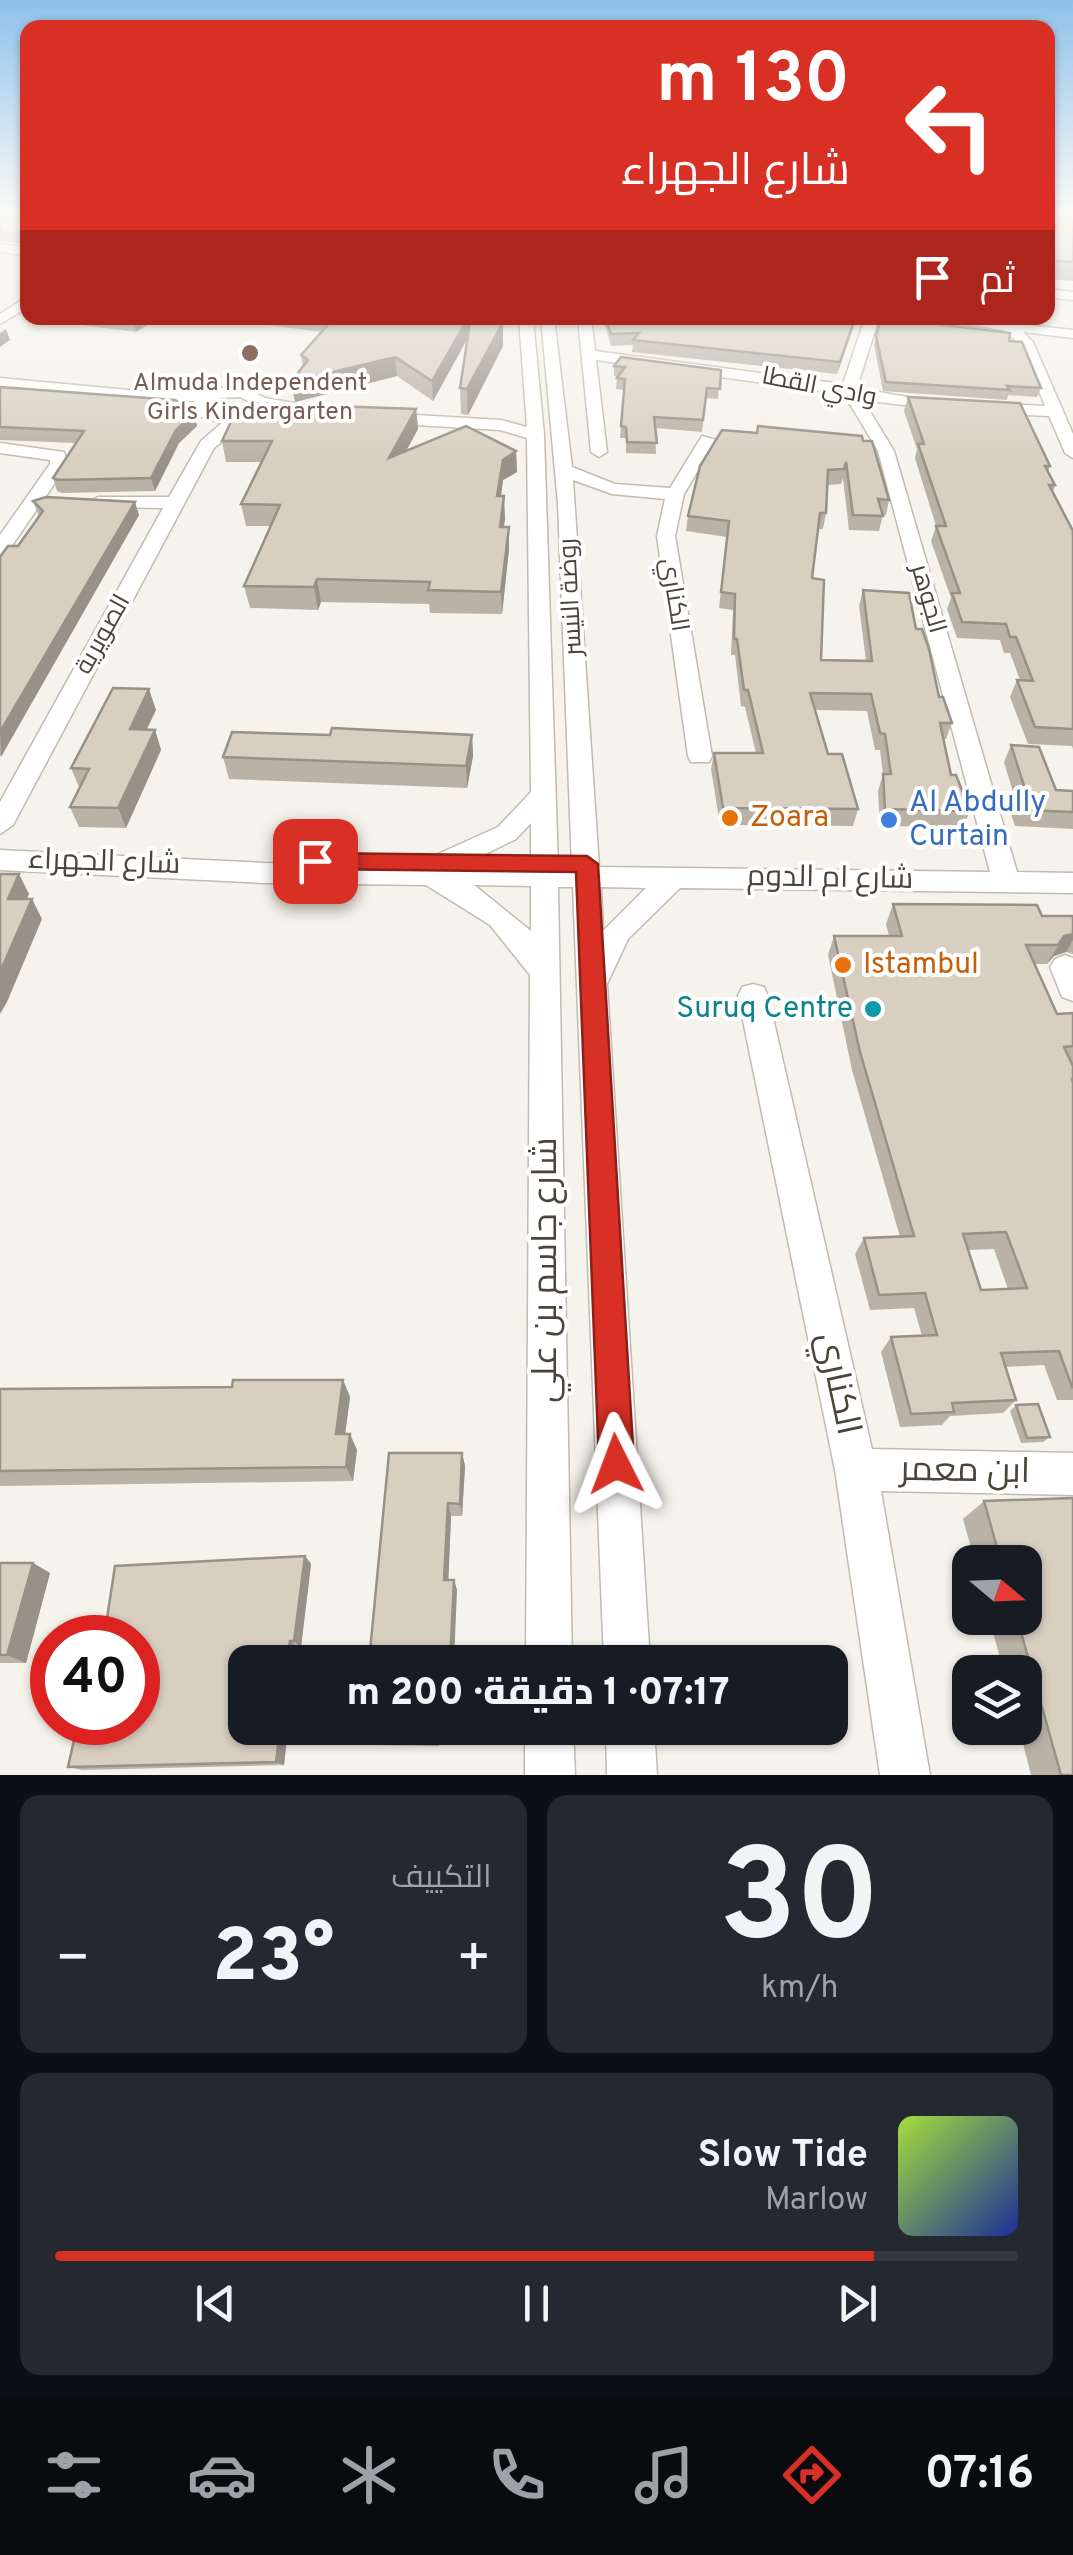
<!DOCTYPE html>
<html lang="ar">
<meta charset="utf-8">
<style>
body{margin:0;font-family:Overpass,Cairo,sans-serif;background:#242831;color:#f1f3f6;direction:rtl;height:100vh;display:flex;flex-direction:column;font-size:38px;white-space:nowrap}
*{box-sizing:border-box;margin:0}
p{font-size:32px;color:#9ea1a6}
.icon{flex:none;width:55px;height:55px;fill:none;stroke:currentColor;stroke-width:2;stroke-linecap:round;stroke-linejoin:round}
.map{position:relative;height:1775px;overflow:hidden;direction:ltr}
.details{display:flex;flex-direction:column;gap:20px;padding:20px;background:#0d0f14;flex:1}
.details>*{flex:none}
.guide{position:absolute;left:20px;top:20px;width:1035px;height:305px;border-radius:20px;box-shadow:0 2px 8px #0004;direction:rtl;background:#d93025;color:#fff;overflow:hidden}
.needle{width:65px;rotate:109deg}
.controls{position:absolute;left:952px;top:1545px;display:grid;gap:20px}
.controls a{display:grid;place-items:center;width:90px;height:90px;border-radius:20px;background:#171b24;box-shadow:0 2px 8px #0004;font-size:50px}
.speed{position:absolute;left:30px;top:1615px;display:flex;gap:20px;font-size:50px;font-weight:700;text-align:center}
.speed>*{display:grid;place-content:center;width:130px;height:130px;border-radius:50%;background:#171b24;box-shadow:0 2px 8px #0004;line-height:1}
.speed .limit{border:15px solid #d22;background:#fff;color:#111}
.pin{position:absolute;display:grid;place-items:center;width:85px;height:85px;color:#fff;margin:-42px;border-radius:20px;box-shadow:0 5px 15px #0006}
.me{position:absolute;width:110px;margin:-55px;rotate:357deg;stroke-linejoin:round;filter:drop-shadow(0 0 8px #0008)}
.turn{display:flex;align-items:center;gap:35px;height:210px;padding:0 40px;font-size:45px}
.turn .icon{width:130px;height:130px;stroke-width:2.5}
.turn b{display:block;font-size:70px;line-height:85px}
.then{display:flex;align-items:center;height:95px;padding:0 40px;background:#0003;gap:20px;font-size:38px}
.big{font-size:75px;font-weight:800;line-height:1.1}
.details .tile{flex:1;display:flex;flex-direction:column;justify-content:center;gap:15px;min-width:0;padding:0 35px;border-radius:20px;background:#242831}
.details .dial{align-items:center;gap:0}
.dial b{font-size:130px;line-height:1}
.song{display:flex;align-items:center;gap:30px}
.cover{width:120px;height:120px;border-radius:15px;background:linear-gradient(135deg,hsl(80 70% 55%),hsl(230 70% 35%))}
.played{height:10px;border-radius:5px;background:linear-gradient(90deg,#d93025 85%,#363941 85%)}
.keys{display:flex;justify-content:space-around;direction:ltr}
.heat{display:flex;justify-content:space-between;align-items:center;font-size:55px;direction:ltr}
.details .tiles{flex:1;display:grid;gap:20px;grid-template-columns:1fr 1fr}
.tile:last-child{grid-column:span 2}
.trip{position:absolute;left:228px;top:1645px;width:620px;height:100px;border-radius:20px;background:#171b24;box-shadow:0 2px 8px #0004;font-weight:800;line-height:100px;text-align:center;direction:rtl}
.tab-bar{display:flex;height:160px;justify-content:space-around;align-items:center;background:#090b0e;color:#9ea1a6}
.tab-bar .icon{width:70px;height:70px}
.tab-bar .selected{color:#d93025}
.tab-bar b{font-size:45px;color:#f1f3f6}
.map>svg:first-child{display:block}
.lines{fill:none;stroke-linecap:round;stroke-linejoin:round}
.minor-casing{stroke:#c2bbae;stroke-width:3}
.minor{fill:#fff;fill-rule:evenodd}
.wall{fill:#bab2a6;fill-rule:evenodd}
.shaded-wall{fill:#979187}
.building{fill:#d8cfc1;stroke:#979187;stroke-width:2.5;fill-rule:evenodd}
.route{fill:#d93025;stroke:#8d1f18;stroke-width:2.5}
.education-dot{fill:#8d6e63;stroke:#fff;stroke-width:4}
.food-dot{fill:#e8710a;stroke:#fff;stroke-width:4}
.shop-dot{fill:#3f7fe0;stroke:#fff;stroke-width:4}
.culture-dot{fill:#0f9aa8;stroke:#fff;stroke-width:4}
.labels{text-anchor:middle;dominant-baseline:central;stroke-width:8;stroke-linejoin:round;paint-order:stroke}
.far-education-label{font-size:25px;fill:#785e54;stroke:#fff}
.far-street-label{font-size:25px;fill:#4b4439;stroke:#fff}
.shop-label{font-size:30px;fill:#366cbe;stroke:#fff;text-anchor:start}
.food-label{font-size:30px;fill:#c56008;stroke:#fff;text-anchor:start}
.street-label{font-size:30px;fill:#4b4439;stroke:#fff}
.culture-label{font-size:30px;fill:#0d838f;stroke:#fff;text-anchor:end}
.near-street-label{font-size:35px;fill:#4b4439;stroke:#fff}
</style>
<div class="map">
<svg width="1073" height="1775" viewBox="0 0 1073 1775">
<rect width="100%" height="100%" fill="#f6f3ec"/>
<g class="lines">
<defs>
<g id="minor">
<polygon points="0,244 28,248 28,256 0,252"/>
<polygon points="1048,289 1073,292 1073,300 1048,297"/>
<polygon points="28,296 28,307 0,324 0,314"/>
<path d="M519,318H533L544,435L558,867H572L558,504L541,318H554L572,467L615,484L670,488L702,436L716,440L684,494L675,536L712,756L709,762H691L688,756L657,536L665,499L612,494L573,480L599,867L990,872L878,451L844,394L596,360L607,452L599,457L591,452L578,318H591L595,351L843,384L863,324L870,320L877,324L857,388L951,405L943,410L863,400L894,451L1017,872L1073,873V893L680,888L628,939L607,984L650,1662H604L573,887H558L572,1662H526L530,975L490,925L426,885L264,883L0,870V850L264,863L436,865L438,854L498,827L531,792L527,438L500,430L382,423L374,418L382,413L501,420L527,427ZM531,823V866H461L516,839ZM474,885L531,886V931ZM601,887L646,888L603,931Z"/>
<polygon points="926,318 965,318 1073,330 1073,338 1023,332 1033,342 1073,434 1073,458 1065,453 1049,416 986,413 978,408 986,403 1045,406 1020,344 1003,330"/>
<path d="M0,378L150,392L243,387L265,398L323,408L315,413L265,407L214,448L13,825L0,834V802L163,508L98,507L89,502L98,497H169L201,441L222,423L198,416L189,407L195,401L150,402L0,388ZM240,397L252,403C238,414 222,417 207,407L220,398Z"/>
<polygon points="0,443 64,452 68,464 7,553 0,555 0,535 50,464 50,460 0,453"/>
<polygon points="1065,955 1073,958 1073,1001 1062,997 1050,967 1055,959"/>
<polygon points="753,984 764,987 768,996 872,1449 1073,1453 1073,1495 881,1491 930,1775 880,1775 835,1470 738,996 742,987"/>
<polygon points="525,1728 573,1728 575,1775 525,1775"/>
<polygon points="606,1728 654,1728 657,1775 607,1775"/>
</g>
</defs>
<use href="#minor" class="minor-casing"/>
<use href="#minor" class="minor"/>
</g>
<g class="wall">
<polygon points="1048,213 1073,213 1073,281 1048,279"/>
<polygon points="0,215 28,218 28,244 0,241"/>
<polygon points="30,318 158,318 136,332"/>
<polygon points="217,318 479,318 476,322 503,322 503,346 468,415 461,414 460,388 467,338 433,401 397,376 295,402 303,368 301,355 321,332"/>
<polygon points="605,318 855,318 837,374 632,352 633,345 611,346 605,325"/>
<polygon points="880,323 1009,341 1041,388 1037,397 1008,395 1007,400 883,391 874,345"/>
<polygon points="614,366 721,370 718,399 706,398 702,432 655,428 656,454 626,453 626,438 620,438 624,390 616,389 617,377 614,376"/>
<polygon points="0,387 194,413 197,426 179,443 155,491 62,493 57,491 53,478 76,443 0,440"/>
<polygon points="908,397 1050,466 1048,471 1055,485 1053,492 1073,531 1073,749 1072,746 1028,744 1010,697 1017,680 1020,680 1010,653 1004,653 1000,640 957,638 947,609 951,598 931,541 936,526 915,458 917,449 904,411"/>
<polygon points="416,409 418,429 406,451 516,451 517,472 503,480 501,496 505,518 504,527 509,549 502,614 430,613 429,604 321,602 318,610 250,608 244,586 271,526 246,526 241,504 262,462 226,462 222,441"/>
<polygon points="757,433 863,441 889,500 886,515 883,515 879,531 849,530 843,478 841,484 828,485 826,513 823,529 818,529 812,578 821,660 866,661 859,606 863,590 916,629 939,697 952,723 946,739 943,739 951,775 970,811 963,827 880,826 878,791 883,774 880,750 875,750 867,711 815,710 828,754 858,809 853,826 720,825 711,769 714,753 756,753 745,707 741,706 735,655 731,655 733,610 719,608 727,537 686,531 688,516"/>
<polygon points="33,501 139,515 0,757 0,557 18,546 39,516"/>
<polygon points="156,710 146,730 155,730 161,750 126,828 79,827 70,807 79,787 71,768"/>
<polygon points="330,735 472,735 473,756 467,788 229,779 223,757"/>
<polygon points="1011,745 1056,790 1073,791 1073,829 1015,826 1008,805 1013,792 1004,762"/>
<path d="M893,904L1042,916H1073V954L1066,952L1054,956L1047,964H1034L1057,1014L1073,1013V1400H1057L1044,1365L1006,1367L1016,1400L1003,1413L950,1416L942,1425L900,1427L881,1352L891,1337L922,1336L914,1308L870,1310L855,1254L864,1238L900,1237L852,1070L828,955L834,936H889L886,924ZM994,1249L1008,1289L981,1290L968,1250Z"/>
<polygon points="343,1380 350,1397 345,1434 357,1450 353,1481 0,1486 0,1389 232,1387"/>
<polygon points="1016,1405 1050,1437 1043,1442 1021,1443 1010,1411"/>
<polygon points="462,1453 465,1466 462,1516 451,1516 448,1580 454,1580 457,1590 369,1662"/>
<polygon points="1073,1498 1073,1775 1031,1775 1019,1728 1025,1728 1025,1672 1004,1672 989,1618 1025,1618 1025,1562 975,1562 963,1519 984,1501"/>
<polygon points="305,1556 311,1564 301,1647 296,1647 245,1728 288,1728 284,1765 82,1770 68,1767"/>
<polygon points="0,1563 33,1563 50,1573 26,1663 0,1663"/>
<polygon points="363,1728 440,1728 439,1746 368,1745 361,1740"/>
</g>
<g class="shaded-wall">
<polygon points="132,318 158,318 136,332"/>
<polygon points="468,318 479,318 433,401 432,381"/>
<polygon points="855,318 853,329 837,374 840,362"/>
<polygon points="503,322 503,346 468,415 467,389"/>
<polygon points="6,329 10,340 0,347 0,333"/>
<polygon points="395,357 397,376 295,402 291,382"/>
<polygon points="416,409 418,429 391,479 389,458"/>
<polygon points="194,413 197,426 179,443 155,491 151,478 176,430"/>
<polygon points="516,451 517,472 503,480 498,517 497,496 503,460"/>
<polygon points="504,496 505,518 501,548 500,527"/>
<polygon points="135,502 139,515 1,757 0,732"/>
<polygon points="509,527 509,549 502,614 501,592"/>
<polygon points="317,579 321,602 318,610 314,587"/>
<polygon points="149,689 156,710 137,750 130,729"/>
<polygon points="155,730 161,750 126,828 118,808"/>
<polygon points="472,735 473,756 467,788 466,766"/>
<polygon points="19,874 29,894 18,919 8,899"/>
<polygon points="32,899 42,919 7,1002 0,1014 0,972"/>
<polygon points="1073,934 1073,940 1066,952 1054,956 1047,964 1064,936"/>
<polygon points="343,1380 350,1397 343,1450 336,1434"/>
<polygon points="350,1434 357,1450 353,1481 346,1467"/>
<polygon points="462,1453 465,1466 462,1516 460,1504"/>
<polygon points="448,1503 451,1516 448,1590 444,1580"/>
<polygon points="305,1556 311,1564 301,1647 294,1641"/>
<polygon points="33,1563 50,1573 26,1663 7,1655"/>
<polygon points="454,1580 457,1590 454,1662 450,1662"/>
<polygon points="290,1641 296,1647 295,1662 287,1662"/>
<polygon points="280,1728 288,1728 284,1765 276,1762"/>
<polygon points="436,1728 440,1728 439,1746 435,1741"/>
</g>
<g class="building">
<polygon points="1048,213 1073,213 1073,262 1048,260"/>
<polygon points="0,215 28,218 28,232 24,234 0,232"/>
<polygon points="334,318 468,318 432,381 395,357 291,382 308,360 301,355"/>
<polygon points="606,318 855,318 840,362 633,340 639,333 611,334"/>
<polygon points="887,318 1010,333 1009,341 1022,342 1041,388 1007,386 1010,390 886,382 876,336 880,323"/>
<polygon points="470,322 503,322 467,389 460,388"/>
<polygon points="621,357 721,370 720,389 707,388 703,420 654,417 657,443 627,442 626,427 621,426 625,379 617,378 625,367 614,366"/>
<polygon points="0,387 175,400 194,413 176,430 151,478 58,480 53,478 84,431 0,427"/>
<polygon points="908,397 1020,403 1050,466 1045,466 1055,485 1049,485 1073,531 1073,729 1035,727 1017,680 1033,681 1016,637 1010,637 1006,624 962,622 952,593 960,593 936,526 946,526 918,444 924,444"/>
<polygon points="248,403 416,409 389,458 466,426 516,451 503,460 497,496 504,496 500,527 509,527 501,592 428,590 430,582 317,579 314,587 244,586 280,505 241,504 272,441 222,441 235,413"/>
<polygon points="758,426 862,436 863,441 872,441 889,500 878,499 883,516 853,515 846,462 844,469 828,470 826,513 820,513 812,578 824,580 821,660 872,661 863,590 909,593 916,629 922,629 929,649 939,697 943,697 952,723 940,723 951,775 956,775 970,811 885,809 883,774 891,774 885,734 880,733 871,694 810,693 828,754 842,754 858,809 723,808 714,753 763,753 748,690 744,690 737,639 734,639 735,594 721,592 729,521 688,516 700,466 722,430 757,433"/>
<polygon points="46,497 135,502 0,732 0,557 8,546 18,546 43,511 33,501"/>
<polygon points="113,688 149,689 130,729 155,730 118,808 70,807 89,769 71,768"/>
<polygon points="332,728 472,735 466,766 223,757 232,732 330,735"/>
<polygon points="1011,745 1039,747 1056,790 1073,791 1073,812 1023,810 1015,788 1025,789"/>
<polygon points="0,874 19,874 8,899 32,899 0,972"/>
<path d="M893,904L1037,905L1042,916H1073V934L1064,936L1058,945H1026L1057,1014L1073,1013V1046L1064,1047L1073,1066V1079H1072L1073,1082V1386L1072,1387L1059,1351L1001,1353L1016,1400L952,1403L954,1412L911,1414L891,1337L937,1335L925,1293L879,1295L864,1238L914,1236L860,1052L834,936H902ZM1006,1232L1027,1288L981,1290L963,1234Z"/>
<polygon points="233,1380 343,1380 336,1434 350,1434 346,1467 0,1471 0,1389 232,1387"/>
<polygon points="1038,1404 1050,1437 1027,1438 1016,1405"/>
<polygon points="389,1453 462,1453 460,1504 448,1503 444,1580 454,1580 450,1662 369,1662"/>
<polygon points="1073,1498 1073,1775 1061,1775 1017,1618 1025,1618 1025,1562 1001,1562 984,1501"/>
<polygon points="305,1556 294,1641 290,1641 287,1662 245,1662 245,1728 280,1728 276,1762 68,1767 78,1722 138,1722 138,1638 104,1638 115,1566"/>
<polygon points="0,1563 33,1563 7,1655 0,1655"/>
<polygon points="363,1728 436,1728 435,1741 361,1740"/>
</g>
<linearGradient id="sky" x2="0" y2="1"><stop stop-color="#8fc1ec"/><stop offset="0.46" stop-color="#fbfaf6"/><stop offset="1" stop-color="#fbfaf6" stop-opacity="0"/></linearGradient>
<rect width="1073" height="462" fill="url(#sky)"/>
<polygon class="route" points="315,853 587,856 598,864 634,1464 629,1476 616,1481 604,1476 599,1464 576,872 315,869 304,861"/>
<circle class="education-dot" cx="250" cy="353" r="10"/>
<g class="food-dot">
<circle cx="730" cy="818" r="10"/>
<circle cx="843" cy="965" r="10"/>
</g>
<circle class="shop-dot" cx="889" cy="820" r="10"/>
<circle class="culture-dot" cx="873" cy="1009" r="10"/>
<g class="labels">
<g class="far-education-label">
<text x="250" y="384">Almuda Independent<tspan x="250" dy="29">Girls Kindergarten</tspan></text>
</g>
<g class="far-street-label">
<text transform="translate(819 388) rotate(11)">وادي القطا</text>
<text transform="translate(673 595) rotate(81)">الكناري</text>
<text transform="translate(572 597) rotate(-93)">روضة النيسر</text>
<text transform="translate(927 599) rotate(74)">الجوهر</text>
<text transform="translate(104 635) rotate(-61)">الصويرية</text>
</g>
<g class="shop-label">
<text x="909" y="803">Al Abdully<tspan x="909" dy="34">Curtain</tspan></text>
</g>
<g class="food-label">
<text x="750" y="818">Zoara</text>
<text x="863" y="965">Istambul</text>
</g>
<g class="street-label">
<text transform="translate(104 863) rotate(2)">شارع الجهراء</text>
<text transform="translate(830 879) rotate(1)">شارع ام الدوم</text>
</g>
<g class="culture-label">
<text x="853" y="1009">Suruq Centre</text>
</g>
<g class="near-street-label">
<text transform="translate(547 1270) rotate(-90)">شارع جاسم بن علي</text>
<text transform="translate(837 1384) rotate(78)">الكناري</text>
<text transform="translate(965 1472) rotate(1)">ابن معمر</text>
</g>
</g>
</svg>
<div class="controls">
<a><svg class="needle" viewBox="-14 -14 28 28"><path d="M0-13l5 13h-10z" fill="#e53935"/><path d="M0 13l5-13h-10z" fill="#9ea1a6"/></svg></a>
<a><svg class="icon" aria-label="layers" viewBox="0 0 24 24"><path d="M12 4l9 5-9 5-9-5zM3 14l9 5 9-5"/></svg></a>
</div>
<div class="speed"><div class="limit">40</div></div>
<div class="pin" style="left:315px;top:861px;background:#d93025"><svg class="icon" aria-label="arrive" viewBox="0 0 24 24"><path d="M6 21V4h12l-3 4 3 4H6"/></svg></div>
<svg class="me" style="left:616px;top:1464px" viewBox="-20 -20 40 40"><path d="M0-17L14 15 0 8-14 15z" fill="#d93025" stroke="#fff" stroke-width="4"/></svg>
<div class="trip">07:17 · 1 دقيقة · 200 m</div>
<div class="guide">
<div class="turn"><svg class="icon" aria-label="left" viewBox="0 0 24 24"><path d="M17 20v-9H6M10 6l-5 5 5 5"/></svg><div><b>130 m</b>شارع الجهراء</div></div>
<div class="then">ثم<svg class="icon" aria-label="arrive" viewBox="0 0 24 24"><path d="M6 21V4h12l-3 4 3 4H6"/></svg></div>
</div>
</div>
<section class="details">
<div class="tiles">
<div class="tile dial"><b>30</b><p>km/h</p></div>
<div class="tile"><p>التكييف</p>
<div class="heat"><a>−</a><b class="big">23°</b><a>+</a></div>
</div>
<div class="tile">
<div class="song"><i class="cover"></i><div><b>Slow Tide</b><p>Marlow</p></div></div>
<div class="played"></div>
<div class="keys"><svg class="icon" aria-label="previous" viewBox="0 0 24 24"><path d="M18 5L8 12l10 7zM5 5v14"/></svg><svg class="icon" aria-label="pause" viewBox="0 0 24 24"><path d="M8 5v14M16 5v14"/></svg><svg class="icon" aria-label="next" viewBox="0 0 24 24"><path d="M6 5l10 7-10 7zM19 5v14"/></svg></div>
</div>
</div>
</section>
<nav class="tab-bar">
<b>07:16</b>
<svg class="icon selected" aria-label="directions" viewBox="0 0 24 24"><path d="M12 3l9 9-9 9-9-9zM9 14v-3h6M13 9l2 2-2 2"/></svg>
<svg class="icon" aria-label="music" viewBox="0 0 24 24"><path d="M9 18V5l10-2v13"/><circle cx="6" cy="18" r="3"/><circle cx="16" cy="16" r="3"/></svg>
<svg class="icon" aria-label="phone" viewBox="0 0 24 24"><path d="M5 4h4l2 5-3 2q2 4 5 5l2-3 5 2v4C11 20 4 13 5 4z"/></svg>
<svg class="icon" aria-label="climate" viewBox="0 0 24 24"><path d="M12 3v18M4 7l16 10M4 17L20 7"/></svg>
<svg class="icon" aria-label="car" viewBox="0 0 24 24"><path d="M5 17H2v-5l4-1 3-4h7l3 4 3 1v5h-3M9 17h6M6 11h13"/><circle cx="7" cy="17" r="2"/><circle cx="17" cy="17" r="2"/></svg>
<svg class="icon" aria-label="filters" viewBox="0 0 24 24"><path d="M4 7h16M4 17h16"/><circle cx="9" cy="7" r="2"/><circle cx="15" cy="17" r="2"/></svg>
</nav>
